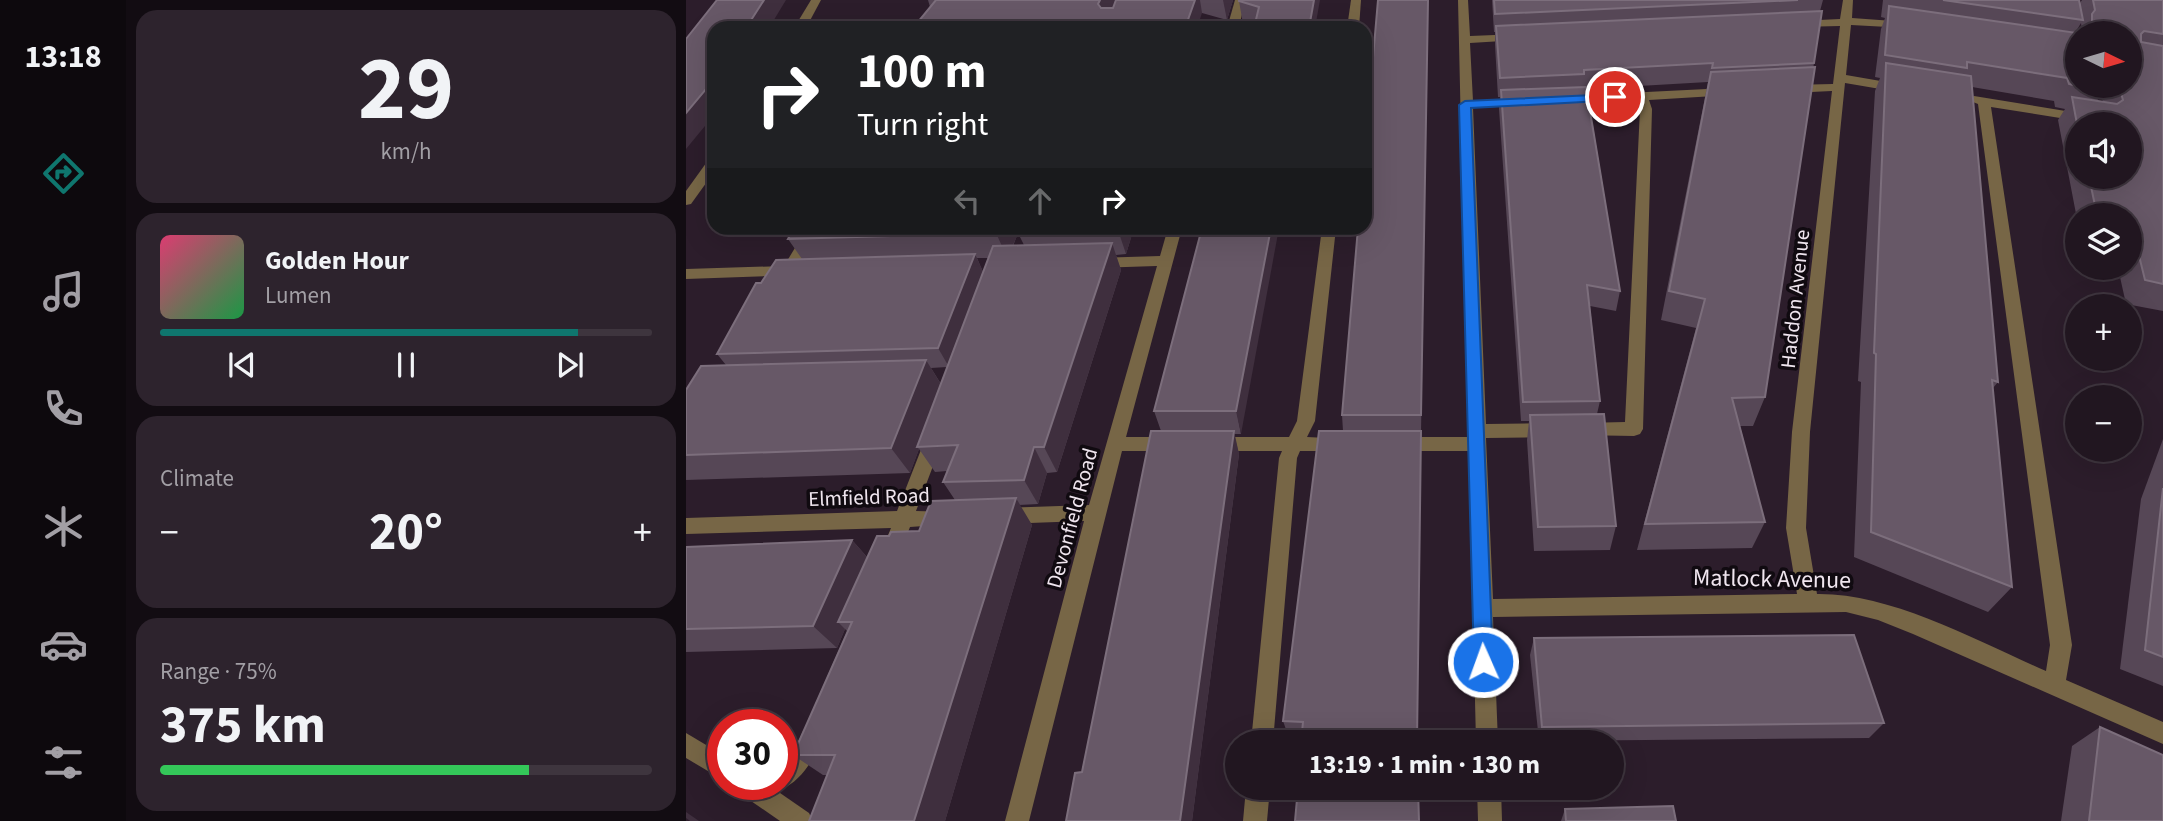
<!DOCTYPE html>
<meta charset="utf-8">
<style>
body{margin:0;font-family:"Source Sans 3",sans-serif;background:#2d232d;color:#f1f3f6;height:100vh;display:flex;flex-direction:column;font-size:26px;white-space:nowrap}
*{box-sizing:border-box;margin:0}
p{font-size:23px;color:#a29fa5}
.icon{flex:none;width:38px;height:38px;fill:none;stroke:currentColor;stroke-width:2;stroke-linecap:round;stroke-linejoin:round}
.map{position:relative;flex:1;overflow:hidden}
.panel{display:flex;flex-direction:column;gap:10px;padding:10px;background:#120c12;width:560px}
.panel>*{flex:none}
.top-card{position:absolute;left:21px;top:21px;width:665px;height:214px;border-radius:21px;box-shadow:0 7px 28px #0002,0 0 0 2px #3e353e;background:#202124;color:#fff;overflow:hidden}
.needle{width:46px;rotate:95deg}
.buttons{position:absolute;left:1379px;top:21px;display:grid;gap:14px}
.buttons a{display:grid;place-items:center;width:77px;height:77px;border-radius:50%;background:#211620;box-shadow:0 7px 28px #0002,0 0 0 2px #3e353e;font-size:35px}
.speed{position:absolute;left:21px;top:709px;display:flex;gap:14px;font-size:35px;font-weight:700;text-align:center}
.speed>*{display:grid;place-content:center;width:91px;height:91px;border-radius:50%;background:#211620;box-shadow:0 7px 28px #0002,0 0 0 2px #3e353e;line-height:1}
.speed .limit{border:10px solid #d22;background:#fff;color:#111}
.pin{position:absolute;display:grid;place-items:center;width:60px;height:60px;color:#fff;margin:-30px;border:4px solid #fff;border-radius:50%;box-shadow:0 2px 7px #0007}
.me{position:absolute;width:77px;margin:-38px;rotate:358deg;stroke-linejoin:round;filter:drop-shadow(0 0 5px #0008)}
.turn{display:flex;align-items:center;gap:24px;height:147px;padding:0 35px;font-size:32px}
.turn .icon{width:91px;height:91px;stroke-width:2.5}
.turn b{display:block;font-size:49px;line-height:60px}
.lanes{display:flex;align-items:center;height:66px;padding:0 35px;background:#0003;justify-content:center;gap:35px;direction:ltr}
.lanes .off{opacity:.35}
.big{font-size:52px;font-weight:700;line-height:1.1}
.panel .tile{flex:1;display:flex;flex-direction:column;justify-content:center;gap:10px;min-width:0;padding:0 24px;border-radius:21px;background:#2d232d}
.panel .dial{align-items:center;gap:0}
.dial b{font-size:91px;line-height:1}
.song{display:flex;align-items:center;gap:21px}
.cover{width:84px;height:84px;border-radius:10px;background:linear-gradient(135deg,hsl(340 70% 55%),hsl(140 70% 35%))}
.played{height:7px;border-radius:4px;background:linear-gradient(90deg,#0f766e 85%,#3e353e 85%)}
.keys{display:flex;justify-content:space-around;direction:ltr}
.heat{display:flex;justify-content:space-between;align-items:center;font-size:38px;direction:ltr}
.charge{height:10px;border-radius:5px;background:linear-gradient(90deg,#34c759 75%,#3e353e 0)}
.trip{position:absolute;left:539px;top:730px;width:399px;height:70px;border-radius:35px;background:#211620;box-shadow:0 7px 28px #0002,0 0 0 2px #3e353e;font-weight:700;line-height:70px;text-align:center}
main{display:flex;flex:1;min-height:0}
.menu{display:flex;flex-direction:column;width:126px;justify-content:space-around;align-items:center;background:#0d090d;color:#a29fa5}
.menu .icon{width:49px;height:49px}
.menu .selected{color:#0f766e}
.menu b{font-size:32px;color:#f1f3f6}
.map>svg:first-child{display:block}
.lines{fill:none;stroke-linecap:round;stroke-linejoin:round}
.minor{fill:#776646;fill-rule:evenodd}
.wall{fill:#564756;fill-rule:evenodd}
.shaded-wall{fill:#3f2f3e}
.building{fill:#675867;stroke:#7c6e7c;stroke-width:2}
.route{fill:#1a73e8;stroke:#114b97;stroke-width:2}
.labels{text-anchor:middle;dominant-baseline:central;stroke-width:7;stroke-linejoin:round;paint-order:stroke}
.street-label{font-size:21px;fill:#efe5ee;stroke:#100a10}
.near-street-label{font-size:24px;fill:#efe5ee;stroke:#100a10}
</style>
<main>
<nav class="menu">
<b>13:18</b>
<svg class="icon selected" aria-label="directions" viewBox="0 0 24 24"><path d="M12 3l9 9-9 9-9-9zM9 14v-3h6M13 9l2 2-2 2"/></svg>
<svg class="icon" aria-label="music" viewBox="0 0 24 24"><path d="M9 18V5l10-2v13"/><circle cx="6" cy="18" r="3"/><circle cx="16" cy="16" r="3"/></svg>
<svg class="icon" aria-label="phone" viewBox="0 0 24 24"><path d="M5 4h4l2 5-3 2q2 4 5 5l2-3 5 2v4C11 20 4 13 5 4z"/></svg>
<svg class="icon" aria-label="climate" viewBox="0 0 24 24"><path d="M12 3v18M4 7l16 10M4 17L20 7"/></svg>
<svg class="icon" aria-label="car" viewBox="0 0 24 24"><path d="M5 17H2v-5l4-1 3-4h7l3 4 3 1v5h-3M9 17h6M6 11h13"/><circle cx="7" cy="17" r="2"/><circle cx="17" cy="17" r="2"/></svg>
<svg class="icon" aria-label="filters" viewBox="0 0 24 24"><path d="M4 7h16M4 17h16"/><circle cx="9" cy="7" r="2"/><circle cx="15" cy="17" r="2"/></svg>
</nav>
<section class="panel">
<div class="tile dial"><b>29</b><p>km/h</p></div>
<div class="tile">
<div class="song"><i class="cover"></i><div><b>Golden Hour</b><p>Lumen</p></div></div>
<div class="played"></div>
<div class="keys"><svg class="icon" aria-label="previous" viewBox="0 0 24 24"><path d="M18 5L8 12l10 7zM5 5v14"/></svg><svg class="icon" aria-label="pause" viewBox="0 0 24 24"><path d="M8 5v14M16 5v14"/></svg><svg class="icon" aria-label="next" viewBox="0 0 24 24"><path d="M6 5l10 7-10 7zM19 5v14"/></svg></div>
</div>
<div class="tile"><p>Climate</p>
<div class="heat"><a>−</a><b class="big">20°</b><a>+</a></div>
</div>
<div class="tile"><p>Range · 75%</p><b class="big">375 km</b><div class="charge"></div></div>
</section>
<div class="map">
<svg width="1477" height="821" viewBox="0 0 1477 821">
<rect width="100%" height="100%" fill="#2c1d2b"/>
<g class="lines">
<g class="minor">
<polygon points="125,0 135,0 120,28 108,28"/>
<polygon points="549,0 559,0 553,28 541,28"/>
<polygon points="665,0 675,0 673,28 661,28"/>
<path d="M772,0H782L784,36L833,34L839,37L833,40L784,43L787,101L835,98L841,102L835,106L787,108L800,424L866,423L872,425L875,430L872,435L866,437L800,438L807,599L1111,594L1100,528L1106,432L1146,91L1104,93L1098,89L1104,85L1147,84L1154,26L1112,27L1106,24L1112,21L1154,19L1157,0H1167L1166,18L1221,22L1227,25L1221,28L1165,25L1160,75L1212,84L1218,88L1212,92L1159,83L1124,432L1120,528L1131,594C1206,593 1291,641 1360,671L1364,645L1292,104L1282,100L1288,96L1404,115V121L1399,122L1305,107L1386,645L1380,680L1477,722V744L1227,634L1192,620L1160,612L807,617L812,742H790L783,451H712L706,449L703,444L706,439L712,437H782Z"/>
<polygon points="1041,88 1047,92 1045,95 963,100 966,109 957,429 954,434 948,436 891,435 888,430 891,425 897,423 939,422 954,109 950,100 880,104 874,100 880,96"/>
<polygon points="28,158 28,172 5,204 0,205 0,191 23,159"/>
<polygon points="121,228 135,228 110,275 0,279 0,269 98,266"/>
<polygon points="482,228 496,228 440,437 484,437 490,439 493,444 490,449 484,451 436,451 343,821 319,821 398,521 315,524 308,522 305,516 308,510 315,508 403,505 471,266 409,268 401,263 409,258 474,256"/>
<polygon points="636,228 650,228 629,421 621,437 662,439 665,444 662,449 656,451 614,451 611,458 587,742 565,742 593,458 596,451 530,451 524,449 521,444 524,439 530,437 603,437 611,421"/>
<polygon points="249,430 255,432 258,437 230,511 266,512 269,518 266,524 224,527 212,558 205,561 198,558 195,552 205,528 0,534 0,518 211,511 240,437 243,432"/>
<path d="M125,728L133,731L136,739C129,758 115,781 96,789L88,785L96,784V759L112,742L117,731Z"/>
<polygon points="0,733 37,755 37,780 0,758"/>
<polygon points="48,784 81,784 123,813 127,821 94,821 52,792"/>
<polygon points="560,788 584,788 581,821 557,821"/>
<polygon points="791,788 815,788 816,821 792,821"/>
</g>
</g>
<g class="wall">
<polygon points="242,0 547,0 541,20 516,13 244,7"/>
<polygon points="634,0 568,27 557,24 553,1"/>
<polygon points="742,0 735,434 615,739 603,738 597,721 657,431 656,415"/>
<polygon points="806,0 1137,0 1134,11 1128,63 1079,397 1067,426 1054,426 1079,522 1066,548 951,550 1010,328 975,320 1022,82 901,89 934,291 930,311 904,306 914,401 911,414 930,526 924,550 848,551 841,440 843,421 835,421 813,109 814,97 812,97 809,45 809,32 808,32"/>
<path d="M1197,0H1393L1394,3L1396,0H1477V311L1440,304L1432,268H1444V215H1391V219L1372,120L1379,109L1369,107L1368,101L1286,87L1312,382L1307,388L1326,587L1302,612L1168,557L1175,382L1172,381L1189,91L1194,78L1189,77L1195,29L1199,18L1195,17ZM1395,23L1396,31L1395,33H1444V86H1391L1389,33ZM1415,94L1417,102L1411,101ZM1391,124L1444,177H1391Z"/>
<path d="M448,228L440,254L430,255L435,270L371,472L361,473L352,504L333,505L346,525L259,821H123L141,775H137L107,755L161,631L159,629L151,648L0,652V547L166,540L181,557L203,536L233,531L269,500L257,482L261,471L249,472L233,449L224,473L0,480V390L40,365L31,354L75,283L116,259L102,239ZM332,233L338,245L327,246ZM291,258H302L297,272ZM261,367L255,384L245,368Z"/>
<polygon points="516,228 555,434 548,434 553,454 506,821 380,821 396,772 475,431 468,411"/>
<polygon points="1477,439 1477,686 1434,669 1455,499"/>
<polygon points="848,638 1198,723 1183,738 853,741 844,655"/>
<polygon points="1414,727 1477,821 1375,821 1386,746"/>
<polygon points="879,809 990,821 875,821"/>
</g>
<g class="shaded-wall">
<polygon points="78,0 100,0 83,28 60,28"/>
<polygon points="414,0 430,0 419,27 412,4"/>
<polygon points="509,0 514,0 516,13 511,28 499,28"/>
<polygon points="537,0 547,0 541,20"/>
<polygon points="628,0 634,0 629,28 623,28"/>
<polygon points="28,78 28,115 0,149 0,113"/>
<polygon points="313,228 335,228 321,257 310,233"/>
<polygon points="433,228 448,228 440,254 432,230"/>
<polygon points="585,228 593,228 555,434 550,411"/>
<polygon points="426,243 435,270 371,472 358,447"/>
<polygon points="289,254 298,274 263,367 252,348"/>
<polygon points="240,360 256,386 231,447 233,449 224,473 205,448"/>
<polygon points="548,431 553,454 506,821 494,821"/>
<polygon points="348,447 361,473 352,504 338,480"/>
<polygon points="330,498 346,525 259,821 228,821"/>
<polygon points="166,540 187,564 152,622 159,629 151,648 127,626"/>
<polygon points="0,812 13,821 4,821 0,818"/>
</g>
<g class="building">
<polygon points="31,0 78,0 60,28 28,28 28,78 21,88 0,113 0,39"/>
<polygon points="250,0 414,0 412,4 415,8 427,8 430,0 509,0 499,28 227,28"/>
<polygon points="553,0 628,0 623,28 568,28 573,7 553,1"/>
<polygon points="692,0 742,0 735,415 656,415 672,228 679,228 679,150"/>
<polygon points="808,0 1112,0 809,14"/>
<polygon points="1257,0 1393,0 1397,20"/>
<polygon points="1407,0 1477,0 1477,34 1458,31 1455,34 1455,42 1477,46 1477,284 1459,280 1446,227 1444,227 1444,215 1411,215 1403,177 1444,177 1444,124 1391,124 1386,97 1431,104 1437,100 1433,86 1444,86 1444,33 1406,33 1406,14 1409,10"/>
<polygon points="1203,6 1391,33 1391,86 1383,84 1381,78 1281,62 1281,68 1199,55"/>
<polygon points="1136,11 1128,63 1026,68 1027,63 898,70 898,74 814,78 810,26"/>
<polygon points="1200,63 1285,76 1312,382 1306,380 1326,587 1185,532 1190,354 1188,353"/>
<polygon points="1129,67 1079,397 1046,398 1079,522 959,524 1019,299 983,291 1025,72"/>
<polygon points="1392,86 1417,86 1418,90"/>
<polygon points="900,87 934,291 901,285 914,401 837,402 815,90"/>
<polygon points="108,228 313,228 310,233 102,239"/>
<polygon points="334,228 433,228 432,230 332,233"/>
<polygon points="516,228 585,228 550,411 468,411"/>
<polygon points="426,243 358,447 348,447 338,480 257,482 272,445 231,447 307,246"/>
<polygon points="289,254 252,348 31,354 70,283 75,283 90,260"/>
<polygon points="240,360 205,448 0,455 0,390 15,366"/>
<polygon points="918,414 930,526 852,527 844,415"/>
<polygon points="465,431 548,431 494,821 380,821 389,773 396,772"/>
<polygon points="633,431 735,431 731,742 615,742 617,722 597,721"/>
<polygon points="1477,488 1477,657 1459,650"/>
<polygon points="330,498 228,821 123,821 149,755 107,755 166,622 152,622 191,536 203,536 205,532 233,531 245,501"/>
<polygon points="166,540 127,626 0,629 0,547"/>
<polygon points="1168,635 1198,723 856,727 848,638"/>
<polygon points="1414,727 1477,755 1477,821 1403,821"/>
<polygon points="612,788 732,788 733,821 609,821"/>
<polygon points="987,806 990,821 880,821 879,809"/>
</g>
<polygon class="route" points="929,94 934,97 933,100 785,108 807,662 804,668 797,671 790,668 788,662 773,105 779,101"/>
<g class="labels">
<g class="street-label">
<text transform="translate(1109 299) rotate(-84)">Haddon Avenue</text>
<text transform="translate(183 497) rotate(-2)">Elmfield Road</text>
<text transform="translate(386 518) rotate(-75)">Devonfield Road</text>
</g>
<g class="near-street-label">
<text transform="translate(1086 579) rotate(1)">Matlock Avenue</text>
</g>
</g>
</svg>
<div class="buttons">
<a><svg class="needle" viewBox="-14 -14 28 28"><path d="M0-13l5 13h-10z" fill="#e53935"/><path d="M0 13l5-13h-10z" fill="#a29fa5"/></svg></a>
<a><svg class="icon" aria-label="sound" viewBox="0 0 24 24"><path d="M4 9h4l5-4v14l-5-4H4zM17 9q2 3 0 6"/></svg></a>
<a><svg class="icon" aria-label="layers" viewBox="0 0 24 24"><path d="M12 4l9 5-9 5-9-5zM3 14l9 5 9-5"/></svg></a>
<a>+</a>
<a>−</a>
</div>
<div class="speed"><div class="limit">30</div></div>
<div class="pin" style="left:929px;top:97px;background:#d93025"><svg class="icon" aria-label="arrive" viewBox="0 0 24 24"><path d="M6 21V4h12l-3 4 3 4H6"/></svg></div>
<svg class="me" style="left:797px;top:662px" viewBox="-20 -20 40 40"><circle r="17" fill="#1a73e8" stroke="#fff" stroke-width="3"/><path d="M0-11L8 9 0 5-8 9z" fill="#fff"/></svg>
<div class="trip">13:19 · 1 min · 130 m</div>
<div class="top-card">
<div class="turn"><svg class="icon" aria-label="right" viewBox="0 0 24 24"><path d="M7 20v-9h11M14 6l5 5-5 5"/></svg><div><b>100 m</b>Turn right</div></div>
<div class="lanes"><svg class="icon off" aria-label="left" viewBox="0 0 24 24"><path d="M17 20v-9H6M10 6l-5 5 5 5"/></svg><svg class="icon off" aria-label="ahead" viewBox="0 0 24 24"><path d="M12 20V5M6 11l6-6 6 6"/></svg><svg class="icon" aria-label="right" viewBox="0 0 24 24"><path d="M7 20v-9h11M14 6l5 5-5 5"/></svg></div>
</div>
</div>
</main>
